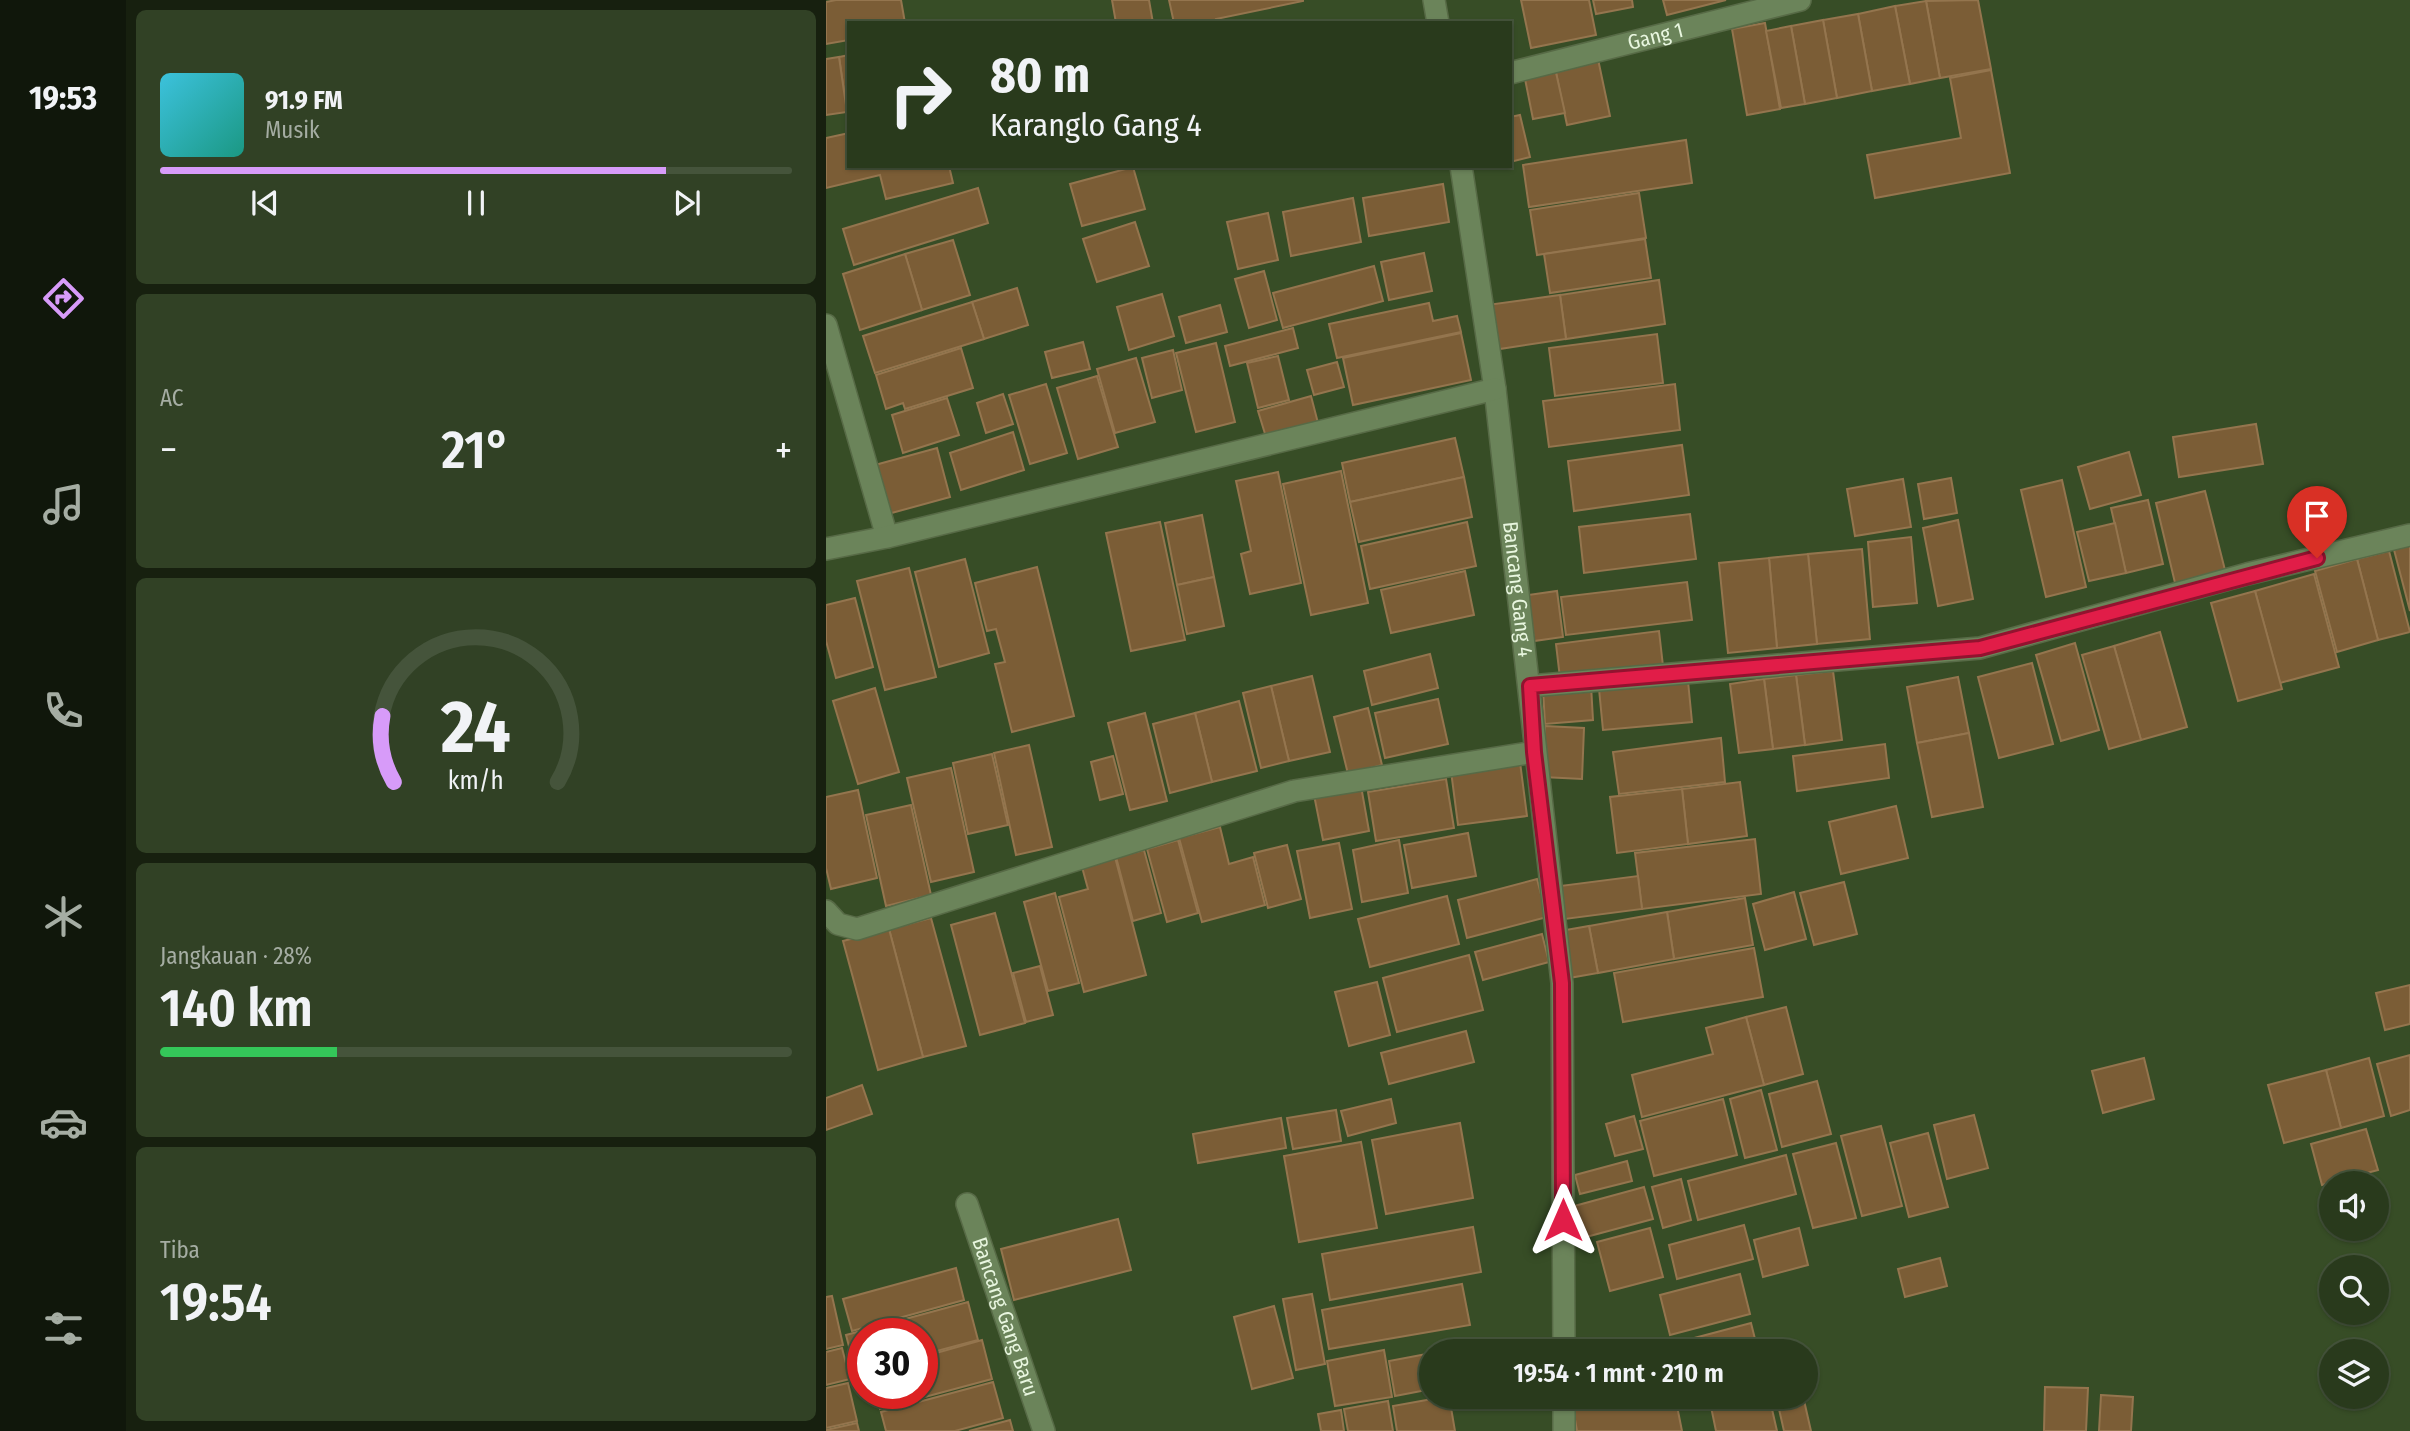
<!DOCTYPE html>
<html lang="id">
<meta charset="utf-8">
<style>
body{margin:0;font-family:"Fira Sans Condensed",sans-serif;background:#314125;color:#f1f3f6;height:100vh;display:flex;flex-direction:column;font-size:26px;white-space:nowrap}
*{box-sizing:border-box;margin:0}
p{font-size:23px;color:#a5ada3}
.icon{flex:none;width:38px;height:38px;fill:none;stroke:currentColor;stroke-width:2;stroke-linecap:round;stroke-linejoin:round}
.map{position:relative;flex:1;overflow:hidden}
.sheet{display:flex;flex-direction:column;gap:10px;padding:10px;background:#17200f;width:700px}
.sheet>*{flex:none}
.top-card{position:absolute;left:21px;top:21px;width:665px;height:147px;border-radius:0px;box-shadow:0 2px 5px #0004,0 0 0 2px #45543b;background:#293a1c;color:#f1f3f6;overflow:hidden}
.controls{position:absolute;left:1493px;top:1171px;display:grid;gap:14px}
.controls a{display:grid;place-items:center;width:70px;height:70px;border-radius:50%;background:#293a1c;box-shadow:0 2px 5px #0004,0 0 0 2px #45543b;font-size:35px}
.speed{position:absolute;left:21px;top:1318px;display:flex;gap:14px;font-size:35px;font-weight:700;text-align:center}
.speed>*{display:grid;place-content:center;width:91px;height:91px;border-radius:50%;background:#293a1c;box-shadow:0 2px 5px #0004,0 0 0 2px #45543b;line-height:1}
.speed .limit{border:10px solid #d22;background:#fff;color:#111}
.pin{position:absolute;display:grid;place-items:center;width:60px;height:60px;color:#fff;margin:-72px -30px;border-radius:50% 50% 50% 0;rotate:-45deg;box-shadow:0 0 7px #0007}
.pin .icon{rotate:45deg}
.me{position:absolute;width:77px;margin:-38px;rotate:0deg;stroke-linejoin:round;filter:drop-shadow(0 0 5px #0008)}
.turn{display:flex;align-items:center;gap:24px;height:147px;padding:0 28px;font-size:32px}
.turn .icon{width:91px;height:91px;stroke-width:2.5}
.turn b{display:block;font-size:49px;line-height:60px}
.big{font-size:52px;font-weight:600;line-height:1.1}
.sheet .widget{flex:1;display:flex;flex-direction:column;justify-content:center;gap:10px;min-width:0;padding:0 24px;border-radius:10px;background:#314125}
.sheet .dial{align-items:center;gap:0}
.dial svg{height:182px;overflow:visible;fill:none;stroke:#45543b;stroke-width:7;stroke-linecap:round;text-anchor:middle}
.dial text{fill:#f1f3f6;stroke:none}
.song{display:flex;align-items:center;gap:21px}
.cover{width:84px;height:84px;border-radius:10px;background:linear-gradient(135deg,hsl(190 70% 55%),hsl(170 70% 35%))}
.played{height:7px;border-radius:4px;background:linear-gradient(90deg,#d79bf9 80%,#45543b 80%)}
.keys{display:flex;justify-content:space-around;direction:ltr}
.heat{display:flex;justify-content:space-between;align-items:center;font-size:38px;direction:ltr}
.charge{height:10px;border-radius:5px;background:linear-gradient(90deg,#34c759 28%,#45543b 0)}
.trip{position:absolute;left:593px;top:1339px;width:399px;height:70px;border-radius:35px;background:#293a1c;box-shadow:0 2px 5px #0004,0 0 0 2px #45543b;font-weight:600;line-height:70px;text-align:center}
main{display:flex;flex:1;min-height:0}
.tabs{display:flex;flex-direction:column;width:126px;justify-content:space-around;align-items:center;background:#10170b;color:#a5ada3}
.tabs .icon{width:49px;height:49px}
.tabs .selected{color:#d79bf9}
.tabs b{font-size:32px;color:#f1f3f6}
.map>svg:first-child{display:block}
.building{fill:#7b5d36;stroke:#94754e;stroke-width:2}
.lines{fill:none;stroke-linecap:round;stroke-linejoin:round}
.street-casing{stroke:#576a46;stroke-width:24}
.street{stroke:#6b845a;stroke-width:21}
.route-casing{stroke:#92132f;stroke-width:18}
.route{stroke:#e11d48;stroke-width:12}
.labels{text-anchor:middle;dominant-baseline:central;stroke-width:7;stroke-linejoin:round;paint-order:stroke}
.street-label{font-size:21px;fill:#e8f6df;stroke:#374d26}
</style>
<main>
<nav class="tabs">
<b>19:53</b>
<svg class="icon selected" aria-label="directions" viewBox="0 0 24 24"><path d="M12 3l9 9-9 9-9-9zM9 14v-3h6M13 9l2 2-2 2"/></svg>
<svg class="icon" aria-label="music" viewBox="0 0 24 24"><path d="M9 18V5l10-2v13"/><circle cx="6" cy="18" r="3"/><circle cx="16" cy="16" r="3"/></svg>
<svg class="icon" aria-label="phone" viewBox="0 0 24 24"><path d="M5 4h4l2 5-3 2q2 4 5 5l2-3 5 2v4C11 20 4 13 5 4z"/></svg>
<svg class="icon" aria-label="climate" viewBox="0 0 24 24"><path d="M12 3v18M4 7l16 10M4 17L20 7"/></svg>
<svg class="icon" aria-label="car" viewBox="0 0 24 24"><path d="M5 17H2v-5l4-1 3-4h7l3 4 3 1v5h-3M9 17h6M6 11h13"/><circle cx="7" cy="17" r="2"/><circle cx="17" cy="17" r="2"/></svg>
<svg class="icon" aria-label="filters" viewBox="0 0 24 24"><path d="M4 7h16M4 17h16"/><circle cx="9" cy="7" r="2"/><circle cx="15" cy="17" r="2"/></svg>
</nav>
<section class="sheet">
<div class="widget">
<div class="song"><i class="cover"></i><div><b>91.9 FM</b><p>Musik</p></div></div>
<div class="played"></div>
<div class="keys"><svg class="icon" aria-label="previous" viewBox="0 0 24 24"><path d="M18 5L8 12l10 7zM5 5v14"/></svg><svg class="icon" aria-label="pause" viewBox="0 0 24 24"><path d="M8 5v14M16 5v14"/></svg><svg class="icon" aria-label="next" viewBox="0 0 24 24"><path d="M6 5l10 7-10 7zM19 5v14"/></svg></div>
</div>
<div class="widget"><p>AC</p>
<div class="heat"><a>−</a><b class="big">21°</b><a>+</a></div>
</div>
<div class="widget dial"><svg viewBox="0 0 100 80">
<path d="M14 69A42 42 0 1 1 86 69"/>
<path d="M14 69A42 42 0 0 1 9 40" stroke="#d79bf9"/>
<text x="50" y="56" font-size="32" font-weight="700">24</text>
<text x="50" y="72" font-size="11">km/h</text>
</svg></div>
<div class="widget"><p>Jangkauan · 28%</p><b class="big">140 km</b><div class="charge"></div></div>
<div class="widget"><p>Tiba</p><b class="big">19:54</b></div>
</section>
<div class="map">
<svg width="1584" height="1431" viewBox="0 0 1584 1431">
<rect width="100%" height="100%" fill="#374d26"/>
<g class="building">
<polygon points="10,0 75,0 79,23 23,23 23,40 0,44 0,2"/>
<polygon points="286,0 323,0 327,23 290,23"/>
<polygon points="343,0 477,0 477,1 390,19 391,23 348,23"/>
<polygon points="695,0 763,0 770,35 705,48"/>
<polygon points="767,0 806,0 807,7 770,14"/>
<polygon points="837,0 900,0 841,15"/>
<polygon points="1152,0 1165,69 1114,78 1100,1"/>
<polygon points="1100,1 1114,78 1084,84 1069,6"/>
<polygon points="1069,6 1084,84 1046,91 1032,14"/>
<polygon points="1032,14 1046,91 1011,98 997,20"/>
<polygon points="997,20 1011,98 979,104 965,26"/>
<polygon points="939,23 954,109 921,115 906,29"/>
<polygon points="965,26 979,104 955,108 940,31"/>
<polygon points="23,55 23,111 21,112 13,57"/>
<polygon points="13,57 21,112 0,115 0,59"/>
<polygon points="772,59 784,116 741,125 729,68"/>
<polygon points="729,68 739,113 707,119 698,74"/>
<polygon points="1165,70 1184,173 1049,198 1041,155 1135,138 1124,78"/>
<polygon points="694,115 704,157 684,162 684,117"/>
<polygon points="23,133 23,166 123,166 127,183 60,199 54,175 0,188 0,138"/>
<polygon points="860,140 866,183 703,207 697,165"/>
<polygon points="307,167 319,209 256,226 244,184"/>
<polygon points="617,184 623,222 543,236 537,198"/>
<polygon points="152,188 162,223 28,265 17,229"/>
<polygon points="813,193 820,238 711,255 704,210"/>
<polygon points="527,198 535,242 465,256 457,212"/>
<polygon points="442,213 452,260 412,269 401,222"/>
<polygon points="309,222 323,266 271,282 257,239"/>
<polygon points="819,239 825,278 724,293 718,254"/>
<polygon points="127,240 144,295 96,310 79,254"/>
<polygon points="598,253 606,291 563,300 555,262"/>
<polygon points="79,254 96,310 34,330 17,274"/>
<polygon points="548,266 557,301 457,328 447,293"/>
<polygon points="438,271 451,320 423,328 409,279"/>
<polygon points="833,280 839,324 740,339 734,295"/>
<polygon points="191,288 202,325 158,339 146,302"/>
<polygon points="336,294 348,336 303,350 291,307"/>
<polygon points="734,295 740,339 667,350 661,305"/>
<polygon points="146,302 158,339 49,373 37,336"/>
<polygon points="603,303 607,321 631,316 635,332 511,358 503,324"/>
<polygon points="394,305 401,332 360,343 353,317"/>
<polygon points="467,328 472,348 404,366 399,346"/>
<polygon points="635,333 645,380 527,405 517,358"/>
<polygon points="831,334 837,383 729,396 723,348"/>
<polygon points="257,342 264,369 226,378 219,352"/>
<polygon points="390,343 409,422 370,432 350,353"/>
<polygon points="135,348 147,388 79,409 77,403 60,409 50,375"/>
<polygon points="347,350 356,390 326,398 316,358"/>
<polygon points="452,356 463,400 432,408 421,363"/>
<polygon points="310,358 329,422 289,433 271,369"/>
<polygon points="511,362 518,387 488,395 481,370"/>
<polygon points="271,376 292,447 252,459 231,388"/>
<polygon points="220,384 241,453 204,464 183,395"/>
<polygon points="849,384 854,430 723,447 717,401"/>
<polygon points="177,394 187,424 160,433 151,403"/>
<polygon points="485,396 492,423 440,437 432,411"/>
<polygon points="121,398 133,435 77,453 66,415"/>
<polygon points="1430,424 1437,464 1353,477 1347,437"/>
<polygon points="187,432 198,470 135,490 124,453"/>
<polygon points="629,438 638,477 524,502 516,463"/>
<polygon points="856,445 863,495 748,511 742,461"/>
<polygon points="111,448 124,497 62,514 49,465"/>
<polygon points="1303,452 1315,495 1264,509 1252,467"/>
<polygon points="515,471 542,603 485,615 457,484"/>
<polygon points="452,472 475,583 424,594 415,554 425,551 410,481"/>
<polygon points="638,477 646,517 533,542 524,502"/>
<polygon points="1125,478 1131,513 1098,519 1092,484"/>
<polygon points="1077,479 1085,527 1029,536 1021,489"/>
<polygon points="1236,480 1260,587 1220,597 1195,490"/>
<polygon points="1379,491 1400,574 1350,587 1330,503"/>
<polygon points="1322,500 1337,564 1300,573 1285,508"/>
<polygon points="864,514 870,559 758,573 753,527"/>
<polygon points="376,515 388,577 351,585 339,523"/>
<polygon points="1132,520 1147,599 1112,606 1097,528"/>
<polygon points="334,522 359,640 305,651 280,533"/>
<polygon points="641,522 650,566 544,589 535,546"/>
<polygon points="1289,523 1300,573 1263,581 1251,532"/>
<polygon points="1085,537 1091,603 1047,607 1042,542"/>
<polygon points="1584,541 1584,611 1567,546"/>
<polygon points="1036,549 1044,639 991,644 982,554"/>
<polygon points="1563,551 1584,632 1552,640 1531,559"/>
<polygon points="982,554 991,644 951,648 943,558"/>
<polygon points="943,558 951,648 902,653 893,563"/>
<polygon points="139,559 163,653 113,667 89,572"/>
<polygon points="1531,559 1552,640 1511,652 1489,571"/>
<polygon points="211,567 248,716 186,732 169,664 179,662 170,629 161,631 149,583"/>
<polygon points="83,568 110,677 59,690 31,581"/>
<polygon points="639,571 648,615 565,633 555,590"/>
<polygon points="1488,574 1513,667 1454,683 1429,591"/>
<polygon points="388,577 398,626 361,634 351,585"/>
<polygon points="861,582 866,620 740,635 735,597"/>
<polygon points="731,591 737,637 708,641 702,595"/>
<polygon points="1429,591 1456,689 1412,701 1385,603"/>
<polygon points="29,598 47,667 10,678 0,641 0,605"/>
<polygon points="833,631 837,666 734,678 730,644"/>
<polygon points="1334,632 1361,727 1315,740 1288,646"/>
<polygon points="1249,643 1273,730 1235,741 1210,655"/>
<polygon points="1288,646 1315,740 1283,749 1256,655"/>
<polygon points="604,654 612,688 546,705 538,671"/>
<polygon points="1206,663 1227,744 1173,758 1152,677"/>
<polygon points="1007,671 1016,740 979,745 970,675"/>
<polygon points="970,675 979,745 947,749 938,679"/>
<polygon points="486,676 504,752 463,761 445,686"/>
<polygon points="1132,677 1143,733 1091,743 1081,687"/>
<polygon points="938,679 947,749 913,753 904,684"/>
<polygon points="862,681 866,722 777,730 773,689"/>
<polygon points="765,685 767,720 719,724 717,689"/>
<polygon points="445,686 463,761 435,768 417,693"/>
<polygon points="49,688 73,772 32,784 7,701"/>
<polygon points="612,699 622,744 559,758 549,713"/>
<polygon points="413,701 431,771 386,782 369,713"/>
<polygon points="542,708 556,765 522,774 508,717"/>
<polygon points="319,713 341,801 304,810 282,723"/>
<polygon points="369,713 386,782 344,793 327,724"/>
<polygon points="719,726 758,728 756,779 717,777"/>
<polygon points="1143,733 1157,807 1106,817 1091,743"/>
<polygon points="895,738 899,782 793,794 787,752"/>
<polygon points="1059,744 1063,778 971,791 967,756"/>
<polygon points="203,745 226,847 190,855 168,753"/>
<polygon points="166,754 182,825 142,834 127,763"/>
<polygon points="287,756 297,794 274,800 265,762"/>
<polygon points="694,762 701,816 632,825 625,771"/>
<polygon points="125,768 148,872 105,882 81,778"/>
<polygon points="620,779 628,828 550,841 542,792"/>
<polygon points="914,782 921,836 862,844 856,789"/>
<polygon points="535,786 543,831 497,840 488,795"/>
<polygon points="856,789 862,844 791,853 784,797"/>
<polygon points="32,790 51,878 5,889 0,868 0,797"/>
<polygon points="85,805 105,895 60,906 40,815"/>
<polygon points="1070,806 1082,858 1015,874 1003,822"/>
<polygon points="394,827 403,864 427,857 439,905 376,922 353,838"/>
<polygon points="642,833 650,876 586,888 578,845"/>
<polygon points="929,839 935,894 816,909 809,853"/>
<polygon points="352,840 372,913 341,922 321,849"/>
<polygon points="573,840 582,893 536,902 527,850"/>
<polygon points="513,843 526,909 484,918 471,851"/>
<polygon points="461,845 475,899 442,908 428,853"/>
<polygon points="318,850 335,913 307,921 290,857"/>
<polygon points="289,857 320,975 258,992 233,897 262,889 256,867"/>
<polygon points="812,876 816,909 739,919 734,886"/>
<polygon points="711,879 721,917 641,938 632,900"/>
<polygon points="1018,882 1031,934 988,945 974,893"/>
<polygon points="968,892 980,939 939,950 927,904"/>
<polygon points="229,893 253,983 222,991 198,902"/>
<polygon points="621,896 633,944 544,967 532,919"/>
<polygon points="919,898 927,945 848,959 841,912"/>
<polygon points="841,912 848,959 772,973 763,926"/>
<polygon points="169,913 199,1023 154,1035 125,925"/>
<polygon points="105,918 140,1046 97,1057 63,929"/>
<polygon points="763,926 772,973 743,978 734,931"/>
<polygon points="63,929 97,1057 52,1070 17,941"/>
<polygon points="716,934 723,962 657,980 649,952"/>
<polygon points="928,948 937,997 797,1022 788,973"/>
<polygon points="643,955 657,1010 571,1032 557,978"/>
<polygon points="214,966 227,1015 200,1022 187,973"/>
<polygon points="551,982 564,1035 523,1046 509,992"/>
<polygon points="1584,985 1584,1024 1559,1030 1550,993"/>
<polygon points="960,1007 977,1074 938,1085 920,1017"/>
<polygon points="920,1017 938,1085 816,1117 806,1075 887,1054 880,1028"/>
<polygon points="640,1031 648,1062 563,1084 555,1053"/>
<polygon points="1584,1055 1584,1110 1565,1116 1551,1064"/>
<polygon points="1318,1058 1328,1099 1277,1113 1266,1071"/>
<polygon points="1543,1058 1558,1116 1515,1128 1500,1070"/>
<polygon points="1500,1070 1515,1128 1458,1143 1442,1085"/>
<polygon points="991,1081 1005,1134 956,1147 943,1094"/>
<polygon points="36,1085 46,1114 0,1130 0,1098"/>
<polygon points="935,1090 951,1150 919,1158 904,1099"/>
<polygon points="565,1099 570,1123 522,1136 515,1111"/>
<polygon points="897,1099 911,1155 828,1176 814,1121"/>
<polygon points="510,1110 515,1141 467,1149 461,1118"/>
<polygon points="1148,1115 1162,1168 1121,1179 1108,1125"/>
<polygon points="808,1116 817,1149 789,1156 780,1124"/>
<polygon points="455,1118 460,1148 372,1163 367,1134"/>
<polygon points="634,1123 647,1198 560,1214 546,1140"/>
<polygon points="1055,1126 1076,1206 1036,1216 1015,1136"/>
<polygon points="1540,1129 1552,1170 1496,1185 1485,1144"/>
<polygon points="1102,1133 1122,1207 1083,1217 1064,1143"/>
<polygon points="535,1142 551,1228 473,1242 458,1156"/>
<polygon points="1010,1143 1030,1218 987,1228 967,1154"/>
<polygon points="960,1155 970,1194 872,1220 862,1181"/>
<polygon points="801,1161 806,1181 754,1194 749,1175"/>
<polygon points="855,1179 865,1220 837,1228 826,1187"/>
<polygon points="818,1187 827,1219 749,1240 741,1208"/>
<polygon points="292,1219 305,1270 188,1300 175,1249"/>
<polygon points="918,1225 927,1259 851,1279 843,1245"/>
<polygon points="647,1227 655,1272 504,1300 496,1254"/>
<polygon points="824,1228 837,1277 784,1291 771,1242"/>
<polygon points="973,1228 982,1265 937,1277 928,1240"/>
<polygon points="1114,1258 1121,1286 1079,1297 1072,1269"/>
<polygon points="130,1268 138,1300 26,1331 17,1299"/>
<polygon points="914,1274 924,1314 844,1335 834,1295"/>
<polygon points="636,1284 644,1325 503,1349 496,1310"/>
<polygon points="486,1294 499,1364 470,1370 457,1299"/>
<polygon points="6,1296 17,1345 0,1349 0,1297"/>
<polygon points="142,1302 152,1340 96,1355 96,1334 37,1334 37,1371 30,1373 20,1335"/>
<polygon points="448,1306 467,1378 426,1389 408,1317"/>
<polygon points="925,1323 932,1351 819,1351"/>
<polygon points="156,1340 166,1379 54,1409 50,1393 96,1393 96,1357"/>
<polygon points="16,1348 24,1379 0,1385 0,1352"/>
<polygon points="558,1350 566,1397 509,1406 501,1361"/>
<polygon points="606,1353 606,1389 569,1396 563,1361"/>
<polygon points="167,1382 177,1418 129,1431 60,1431 55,1412"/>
<polygon points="22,1383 31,1421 0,1428 0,1388"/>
<polygon points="1219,1387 1262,1388 1260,1431 1218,1431"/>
<polygon points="1275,1395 1307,1397 1305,1431 1273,1431"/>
<polygon points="623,1396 629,1431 571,1431 567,1406"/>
<polygon points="771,1396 849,1396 856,1431 751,1431 747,1408"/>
<polygon points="909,1396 943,1396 951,1431 890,1431 884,1402"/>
<polygon points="950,1396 977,1396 985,1431 958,1431"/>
<polygon points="562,1401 567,1431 522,1431 518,1409"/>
<polygon points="515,1410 518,1431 495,1431 492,1414"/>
<polygon points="184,1420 187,1431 143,1431"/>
<polygon points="31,1423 33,1431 0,1431 0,1430"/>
</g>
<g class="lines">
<defs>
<g id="street">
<polyline points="608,0 612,23"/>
<path id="s1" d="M684,73L974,0"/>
<path id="s2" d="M635,166L669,389L736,983L738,1351"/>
<polyline points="0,325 61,537"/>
<polyline points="0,549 61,537 669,389"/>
<polyline points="704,686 1154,648 1421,574 1584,535"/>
<polyline points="0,911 12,924 31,929 468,791 708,752"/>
<path id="s3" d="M141,1204L218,1431"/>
<polyline points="738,1396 738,1431"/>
</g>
</defs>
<use href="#street" class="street-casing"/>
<use href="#street" class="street"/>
</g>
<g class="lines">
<defs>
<polyline id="route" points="737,1220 736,983 708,752 704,686 1154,648 1491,558"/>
</defs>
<use href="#route" class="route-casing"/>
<use href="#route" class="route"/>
</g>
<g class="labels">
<g class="street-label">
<text stroke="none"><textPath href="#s1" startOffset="150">Gang 1</textPath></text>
<text stroke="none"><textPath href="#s2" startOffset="427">Bancang Gang 4</textPath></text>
<text stroke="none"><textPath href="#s3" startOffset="119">Bancang Gang Baru</textPath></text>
</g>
</g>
</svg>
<div class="controls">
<a><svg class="icon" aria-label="sound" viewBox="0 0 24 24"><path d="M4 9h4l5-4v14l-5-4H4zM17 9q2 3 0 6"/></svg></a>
<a><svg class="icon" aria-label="search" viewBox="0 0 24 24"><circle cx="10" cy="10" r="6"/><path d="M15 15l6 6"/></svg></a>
<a><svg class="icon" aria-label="layers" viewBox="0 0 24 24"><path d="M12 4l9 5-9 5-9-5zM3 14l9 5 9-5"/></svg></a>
</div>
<div class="speed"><div class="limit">30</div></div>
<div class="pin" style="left:1491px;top:558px;background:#d93025"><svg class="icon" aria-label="arrive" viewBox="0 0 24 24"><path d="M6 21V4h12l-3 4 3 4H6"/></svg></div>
<svg class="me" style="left:737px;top:1220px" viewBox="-20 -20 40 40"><path d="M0-17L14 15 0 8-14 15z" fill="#e11d48" stroke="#fff" stroke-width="4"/></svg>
<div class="trip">19:54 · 1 mnt · 210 m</div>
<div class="top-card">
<div class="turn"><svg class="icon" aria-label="right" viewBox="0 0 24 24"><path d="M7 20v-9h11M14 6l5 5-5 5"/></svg><div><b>80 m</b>Karanglo Gang 4</div></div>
</div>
</div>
</main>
